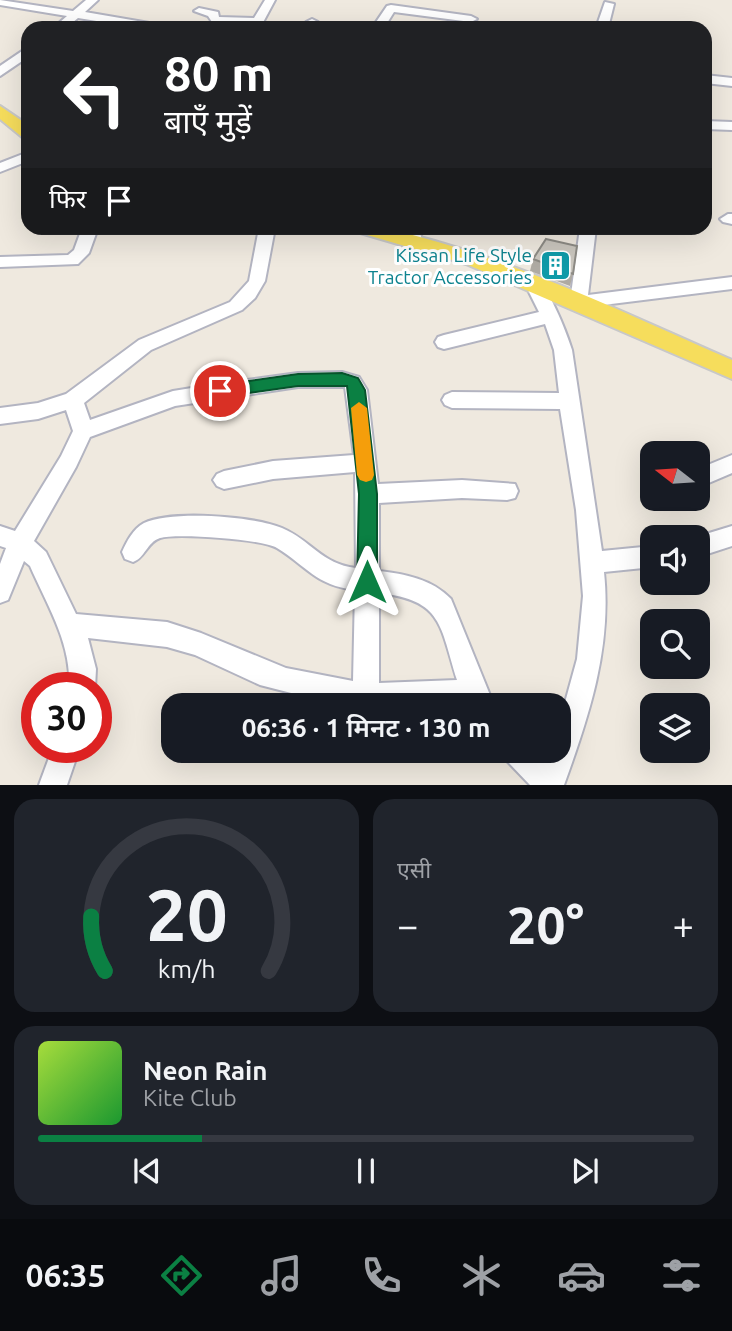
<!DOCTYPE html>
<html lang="hi">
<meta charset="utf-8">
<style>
body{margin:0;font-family:Ubuntu,"Noto Sans Devanagari",sans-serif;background:#20242c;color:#f1f3f6;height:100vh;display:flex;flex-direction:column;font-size:26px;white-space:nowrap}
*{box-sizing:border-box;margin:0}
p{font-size:23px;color:#9ea1a6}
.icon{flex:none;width:38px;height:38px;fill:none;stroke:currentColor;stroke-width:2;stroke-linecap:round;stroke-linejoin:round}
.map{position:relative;height:785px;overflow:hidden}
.drawer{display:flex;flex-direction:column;gap:14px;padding:14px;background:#0d0f14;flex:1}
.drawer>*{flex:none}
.banner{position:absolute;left:21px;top:21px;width:691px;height:214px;border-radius:21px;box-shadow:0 7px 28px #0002;background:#202124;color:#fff;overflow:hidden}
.needle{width:46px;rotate:287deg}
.buttons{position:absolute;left:640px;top:441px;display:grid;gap:14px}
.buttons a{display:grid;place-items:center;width:70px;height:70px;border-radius:14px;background:#171b24;box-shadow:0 7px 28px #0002;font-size:35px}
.speed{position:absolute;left:21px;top:672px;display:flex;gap:14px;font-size:35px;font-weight:700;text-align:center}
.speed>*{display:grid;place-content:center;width:91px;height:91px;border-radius:50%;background:#171b24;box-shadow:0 7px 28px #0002;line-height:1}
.speed .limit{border:10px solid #d22;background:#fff;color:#111}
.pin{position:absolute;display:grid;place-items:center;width:60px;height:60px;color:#fff;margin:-30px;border:4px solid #fff;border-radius:50%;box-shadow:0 2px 7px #0007}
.me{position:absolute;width:77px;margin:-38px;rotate:0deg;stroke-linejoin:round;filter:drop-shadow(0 0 5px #0008)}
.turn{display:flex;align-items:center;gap:24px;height:147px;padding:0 28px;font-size:32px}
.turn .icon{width:91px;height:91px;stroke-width:2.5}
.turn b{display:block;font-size:49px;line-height:60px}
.then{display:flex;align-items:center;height:66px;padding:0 28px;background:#0003;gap:14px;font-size:26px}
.big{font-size:52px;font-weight:600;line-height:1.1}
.drawer .tile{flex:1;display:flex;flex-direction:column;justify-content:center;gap:10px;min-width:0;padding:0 24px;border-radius:21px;background:#20242c}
.drawer .dial{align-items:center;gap:0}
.dial svg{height:182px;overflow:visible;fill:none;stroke:#363941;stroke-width:7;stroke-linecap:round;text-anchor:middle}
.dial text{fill:#f1f3f6;stroke:none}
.song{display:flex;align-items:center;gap:21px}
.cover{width:84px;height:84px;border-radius:10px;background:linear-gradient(135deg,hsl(80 70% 55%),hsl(130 70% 35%))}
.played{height:7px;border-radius:4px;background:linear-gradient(90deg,#0b8043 25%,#363941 25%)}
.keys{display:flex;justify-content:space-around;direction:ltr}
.heat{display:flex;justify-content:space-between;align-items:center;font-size:38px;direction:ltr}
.drawer .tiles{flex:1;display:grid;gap:14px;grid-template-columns:1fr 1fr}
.tile:last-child{grid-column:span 2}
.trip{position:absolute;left:161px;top:693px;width:410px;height:70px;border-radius:21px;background:#171b24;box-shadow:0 7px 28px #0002;font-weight:600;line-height:70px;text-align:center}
.dock{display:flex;height:112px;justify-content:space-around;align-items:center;background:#090b0e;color:#9ea1a6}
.dock .icon{width:49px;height:49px}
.dock .on{color:#0b8043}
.dock b{font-size:32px;color:#f1f3f6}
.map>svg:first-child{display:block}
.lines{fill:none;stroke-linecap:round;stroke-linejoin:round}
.minor-casing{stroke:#b3b4c1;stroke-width:4}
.major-casing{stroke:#c8c8c8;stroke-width:4}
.minor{fill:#fff;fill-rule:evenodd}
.major{fill:#f6dd5c;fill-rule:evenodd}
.wall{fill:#aeaaa3}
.building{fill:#cac6be;stroke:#8d8b85;stroke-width:2}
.route{fill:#0b8043;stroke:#07532c;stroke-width:2}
.slow{fill:#f59e0b}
.labels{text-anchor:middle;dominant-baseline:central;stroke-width:6;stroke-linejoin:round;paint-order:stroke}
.culture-label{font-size:19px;fill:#0d838f;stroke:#fff;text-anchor:end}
</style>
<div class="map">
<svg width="732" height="785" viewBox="0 0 732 785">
<rect width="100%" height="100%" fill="#efe9df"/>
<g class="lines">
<defs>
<g id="minor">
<polygon points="0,0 73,11 86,0 98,0 85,12 161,25 167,28 140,28 78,18 66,28 53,28 67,16 0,5"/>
<polygon points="265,0 275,0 260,28 248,28 251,24 212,22 208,16 194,11 199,8 218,12 219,17 254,18"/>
<polygon points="605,2 614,4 608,28 596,28"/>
<polygon points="391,5 471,16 477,19 471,22 394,12 384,28 372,28 387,6"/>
<polygon points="312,19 318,22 318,28 306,28 306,22"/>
<polygon points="28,47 28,57 0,76 0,66"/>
<polygon points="705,75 732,78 732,86 705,83"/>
<polygon points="705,121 732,122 732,130 705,129"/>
<polygon points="28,152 28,161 0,172 0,163"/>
<polygon points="728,214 732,214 732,224 723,222 720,219"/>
<polygon points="82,228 98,228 89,253 78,264 0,267 0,257 68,255 74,250"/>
<path d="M259,228H275L265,281L255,298L242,310L151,350L84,403L90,420L173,391L204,386L298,373L342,372L359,377L367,390L378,484L462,480L515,484L518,491L515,498L507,500L462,498L379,503V571C405,574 432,579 451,599L494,705H338L260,685L195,655L167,647L88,638L96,669L95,688H69C72,644 47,605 30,566L24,561L8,600L0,603V564L6,548L0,546V526L15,531L61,456L73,431L66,410L38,419L0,424V408L38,403L66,394L139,340L230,302L249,281ZM298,387H345L354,455L273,461L224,471L217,474L213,480L217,486L224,489L273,479L355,472L356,568C321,564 311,540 282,528C253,516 172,510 144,523C133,529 127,541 122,552L125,559L133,562C145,558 147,542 160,538C176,533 262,539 277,548C308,567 315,585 355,590L353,681L286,668L201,633L167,622L76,614L46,552L34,541L76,467L90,437L175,406ZM379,593C443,600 440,626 457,680L379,683Z"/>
<polygon points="403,228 419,228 422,241 420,245 408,245"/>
<polygon points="580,228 596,228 588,295 732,277 732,289 579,308 573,306 570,302"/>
<path d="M532,276C547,281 567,334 572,350L602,551L653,546V567L604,572C612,647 589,716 564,785H530L507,761L503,751H535L545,761L549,751H558V728L577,659L583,596L576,510L560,409L452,408L445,405L442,400L445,395L452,392L559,393L554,350L545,324L444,349L438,347L435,342L438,337L444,335L539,312L524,282Z"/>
<polygon points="732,455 732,473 704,485 698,483 698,469"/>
<polygon points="732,526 732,546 698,557 696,537"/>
<polygon points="53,747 80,747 67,785 39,785"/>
</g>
<g id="major">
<polygon points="0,106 28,125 28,138 22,137 0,119"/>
<path d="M354,228C383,225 410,234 438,242C539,271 636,318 732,360V379L466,264L357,232Z"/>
</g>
</defs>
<use href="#minor" class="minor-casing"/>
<use href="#major" class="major-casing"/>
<use href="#minor" class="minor"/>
<use href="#major" class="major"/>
</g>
<polygon class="wall" points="533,259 573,274 570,286 530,271"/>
<polygon class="building" points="546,239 577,246 573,274 533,259"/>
<polygon class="route" points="342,373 358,378 365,390 377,494 377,582 374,589 367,591 360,589 357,582 359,494 347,386 298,386 220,397 213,391 220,385 298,374"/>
<polygon class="slow" points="359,402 367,408 374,475 372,480 366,482 360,480 357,475 351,408"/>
<defs>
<symbol id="building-square" viewBox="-11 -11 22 22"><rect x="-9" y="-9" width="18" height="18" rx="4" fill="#0f9aa8" stroke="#fff"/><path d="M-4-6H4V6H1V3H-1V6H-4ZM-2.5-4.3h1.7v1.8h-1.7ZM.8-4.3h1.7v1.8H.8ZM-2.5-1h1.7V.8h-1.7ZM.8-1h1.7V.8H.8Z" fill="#fff"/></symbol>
</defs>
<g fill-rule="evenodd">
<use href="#building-square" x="538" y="248" width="35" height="35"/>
</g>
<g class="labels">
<g class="culture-label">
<text x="532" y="255">Kissan Life Style<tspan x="532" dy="22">Tractor Accessories</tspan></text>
</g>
</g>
</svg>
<div class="buttons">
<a><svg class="needle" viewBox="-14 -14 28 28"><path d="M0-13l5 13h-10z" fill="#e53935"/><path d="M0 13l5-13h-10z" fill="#9ea1a6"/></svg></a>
<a><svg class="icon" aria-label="sound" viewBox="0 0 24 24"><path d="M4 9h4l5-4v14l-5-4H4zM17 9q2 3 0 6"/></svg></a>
<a><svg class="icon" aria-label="search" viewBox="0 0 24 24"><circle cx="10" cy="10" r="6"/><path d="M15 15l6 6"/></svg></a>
<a><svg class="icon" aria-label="layers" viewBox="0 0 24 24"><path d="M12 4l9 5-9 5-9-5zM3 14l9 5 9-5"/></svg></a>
</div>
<div class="speed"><div class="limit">30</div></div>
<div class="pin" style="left:220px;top:391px;background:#d93025"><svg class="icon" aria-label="arrive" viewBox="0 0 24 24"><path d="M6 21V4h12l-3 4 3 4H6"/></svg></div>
<svg class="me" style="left:367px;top:582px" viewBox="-20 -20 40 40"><path d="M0-17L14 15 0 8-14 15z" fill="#0b8043" stroke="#fff" stroke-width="4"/></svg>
<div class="trip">06:36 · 1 मिनट · 130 m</div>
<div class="banner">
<div class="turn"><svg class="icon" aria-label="left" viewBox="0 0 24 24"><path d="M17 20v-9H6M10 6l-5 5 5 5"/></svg><div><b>80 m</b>बाएँ मुड़ें</div></div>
<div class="then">फिर<svg class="icon" aria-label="arrive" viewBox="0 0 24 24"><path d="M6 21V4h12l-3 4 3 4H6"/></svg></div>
</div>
</div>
<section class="drawer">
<div class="tiles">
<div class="tile dial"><svg viewBox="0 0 100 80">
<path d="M14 69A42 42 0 1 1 86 69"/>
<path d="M14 69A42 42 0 0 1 8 45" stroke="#0b8043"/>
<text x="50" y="56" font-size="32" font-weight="700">20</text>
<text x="50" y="72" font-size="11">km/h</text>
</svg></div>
<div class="tile"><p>एसी</p>
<div class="heat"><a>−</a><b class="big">20°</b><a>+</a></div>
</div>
<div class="tile">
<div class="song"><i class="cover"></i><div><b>Neon Rain</b><p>Kite Club</p></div></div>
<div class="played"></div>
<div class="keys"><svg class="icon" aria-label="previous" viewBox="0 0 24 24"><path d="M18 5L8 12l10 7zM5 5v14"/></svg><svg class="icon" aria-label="pause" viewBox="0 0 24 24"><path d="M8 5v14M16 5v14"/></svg><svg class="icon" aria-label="next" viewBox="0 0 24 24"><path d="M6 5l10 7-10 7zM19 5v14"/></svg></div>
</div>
</div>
</section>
<nav class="dock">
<b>06:35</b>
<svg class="icon on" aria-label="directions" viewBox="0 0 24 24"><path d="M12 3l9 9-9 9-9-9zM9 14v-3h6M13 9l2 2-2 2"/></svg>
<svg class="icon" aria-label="music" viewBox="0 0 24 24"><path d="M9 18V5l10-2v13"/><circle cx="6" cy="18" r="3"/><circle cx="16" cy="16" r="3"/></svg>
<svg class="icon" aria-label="phone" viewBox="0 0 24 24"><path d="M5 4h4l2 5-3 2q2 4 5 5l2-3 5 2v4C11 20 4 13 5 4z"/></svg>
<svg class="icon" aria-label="climate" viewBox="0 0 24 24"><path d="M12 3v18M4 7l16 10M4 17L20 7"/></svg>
<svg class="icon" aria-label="car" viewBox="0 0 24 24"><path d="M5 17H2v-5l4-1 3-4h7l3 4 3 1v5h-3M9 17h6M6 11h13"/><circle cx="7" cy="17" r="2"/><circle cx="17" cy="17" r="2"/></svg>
<svg class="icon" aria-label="filters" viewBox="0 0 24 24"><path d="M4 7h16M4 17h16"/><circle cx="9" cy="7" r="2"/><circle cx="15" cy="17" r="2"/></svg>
</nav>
